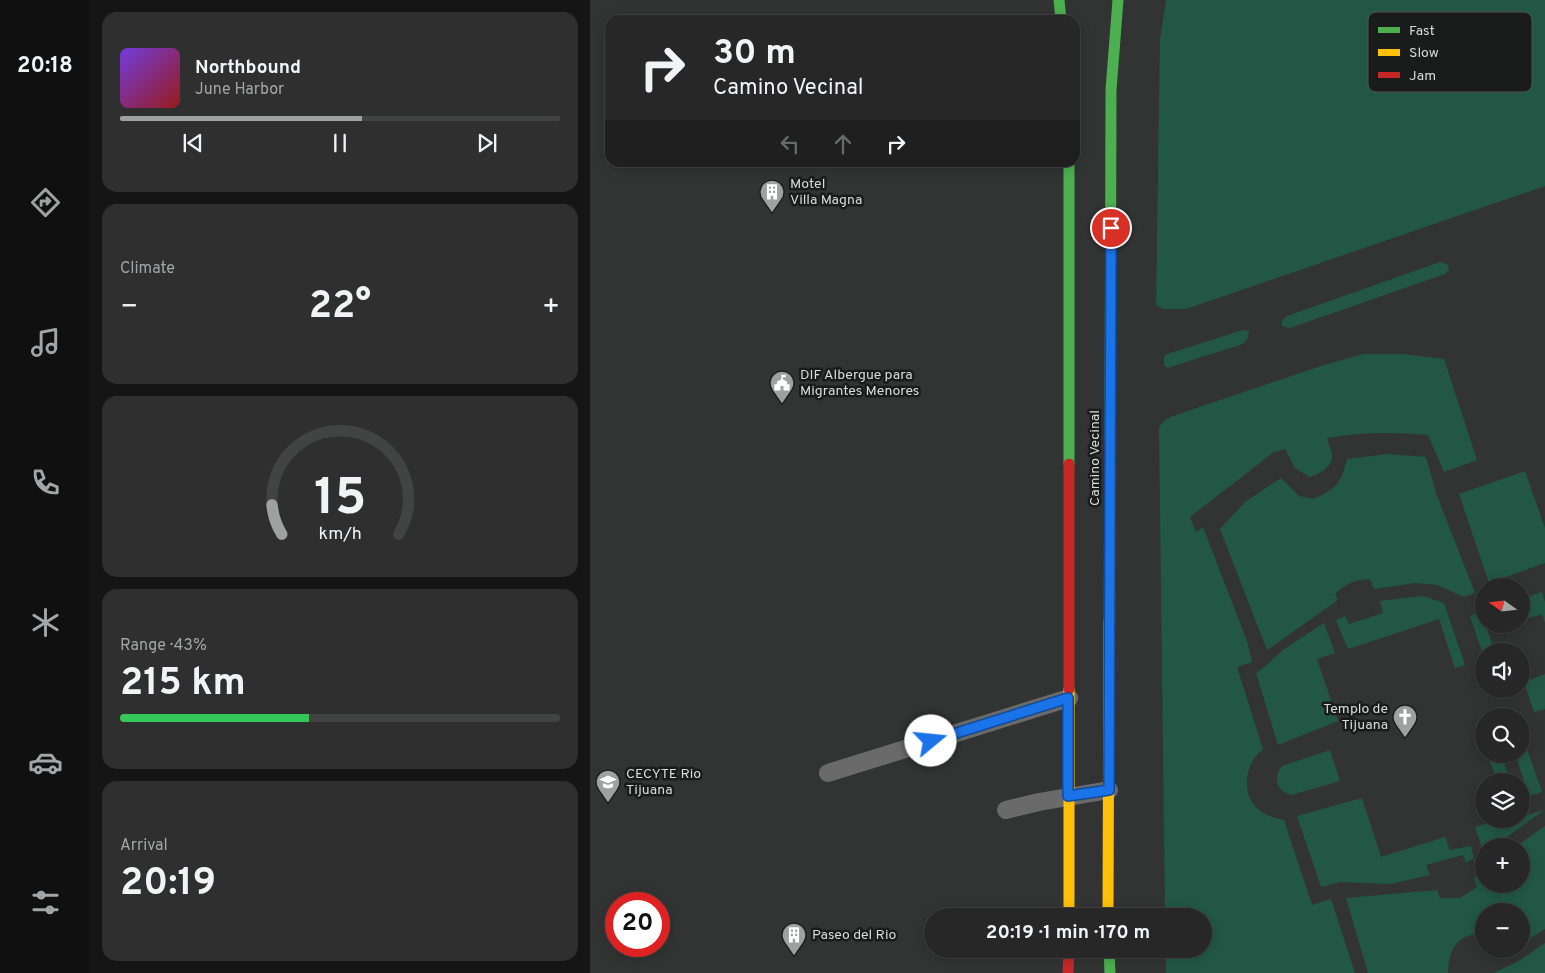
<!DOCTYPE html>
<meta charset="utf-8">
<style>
body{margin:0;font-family:Overpass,sans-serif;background:#2e2f2e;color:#f1f3f6;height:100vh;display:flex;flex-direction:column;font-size:19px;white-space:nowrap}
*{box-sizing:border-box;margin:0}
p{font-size:16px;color:#a4a5a7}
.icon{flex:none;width:28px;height:28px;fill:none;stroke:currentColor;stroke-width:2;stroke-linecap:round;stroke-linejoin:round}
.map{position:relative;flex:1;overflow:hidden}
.sheet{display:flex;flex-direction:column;gap:12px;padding:12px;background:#151515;width:500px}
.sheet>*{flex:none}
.hud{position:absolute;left:15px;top:15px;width:475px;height:152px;border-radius:15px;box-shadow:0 2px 12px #0003,0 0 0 1px #424443;background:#262726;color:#f1f3f6;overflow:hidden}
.needle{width:32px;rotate:285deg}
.fabs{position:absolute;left:885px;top:578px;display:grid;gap:10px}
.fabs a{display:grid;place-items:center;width:55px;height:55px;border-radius:50%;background:#262726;box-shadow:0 2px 12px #0003,0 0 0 1px #424443;font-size:25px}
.speed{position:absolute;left:15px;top:892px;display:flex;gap:10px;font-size:25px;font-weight:700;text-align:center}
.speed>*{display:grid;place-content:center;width:65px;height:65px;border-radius:50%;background:#262726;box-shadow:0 2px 12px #0003,0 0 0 1px #424443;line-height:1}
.speed .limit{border:8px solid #d22;background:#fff;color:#111}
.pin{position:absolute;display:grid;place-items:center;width:42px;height:42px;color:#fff;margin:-21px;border:2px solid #fff;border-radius:50%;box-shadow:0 1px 5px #0007}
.me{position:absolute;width:55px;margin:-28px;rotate:73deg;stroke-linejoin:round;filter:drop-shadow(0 0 4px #0008)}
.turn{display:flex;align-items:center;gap:18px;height:105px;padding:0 25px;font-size:22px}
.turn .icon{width:65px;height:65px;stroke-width:2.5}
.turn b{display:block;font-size:35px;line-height:42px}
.lanes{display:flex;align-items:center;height:48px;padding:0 25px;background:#0003;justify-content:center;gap:25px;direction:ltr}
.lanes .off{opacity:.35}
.big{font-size:38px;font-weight:700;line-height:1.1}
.sheet .widget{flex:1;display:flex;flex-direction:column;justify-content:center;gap:8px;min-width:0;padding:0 18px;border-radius:15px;background:#2e2f2e}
.sheet .dial{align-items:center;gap:0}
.dial svg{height:130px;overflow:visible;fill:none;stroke:#424443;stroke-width:7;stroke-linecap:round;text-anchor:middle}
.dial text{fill:#f1f3f6;stroke:none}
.song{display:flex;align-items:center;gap:15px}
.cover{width:60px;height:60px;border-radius:8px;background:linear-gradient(135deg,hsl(260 70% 55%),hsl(0 70% 35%))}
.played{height:5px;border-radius:2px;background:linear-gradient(90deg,#9fa1a0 55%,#424443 55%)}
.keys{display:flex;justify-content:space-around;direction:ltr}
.heat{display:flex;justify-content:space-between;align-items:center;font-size:28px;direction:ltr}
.charge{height:8px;border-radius:4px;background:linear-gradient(90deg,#34c759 43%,#424443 0)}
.trip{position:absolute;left:334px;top:908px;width:288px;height:50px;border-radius:25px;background:#262726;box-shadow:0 2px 12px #0003,0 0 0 1px #424443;font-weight:700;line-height:50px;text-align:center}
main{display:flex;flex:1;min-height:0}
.tab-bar{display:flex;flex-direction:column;width:90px;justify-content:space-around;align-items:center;background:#0f100f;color:#a4a5a7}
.tab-bar .icon{width:35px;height:35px}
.tab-bar .active{color:#9fa1a0}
.tab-bar b{font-size:22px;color:#f1f3f6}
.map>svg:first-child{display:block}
.green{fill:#225746}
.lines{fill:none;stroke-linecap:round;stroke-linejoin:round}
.lane{stroke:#696a69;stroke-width:18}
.fast{stroke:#4caf50;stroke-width:11}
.slow{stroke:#ffc107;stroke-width:11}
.jam{stroke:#c62828;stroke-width:11}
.route-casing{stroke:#114b97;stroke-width:12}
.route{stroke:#1a73e8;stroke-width:9}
.labels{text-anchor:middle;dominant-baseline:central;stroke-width:5;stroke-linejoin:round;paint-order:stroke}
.poi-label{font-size:14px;fill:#d9dbda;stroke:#1a1c1c;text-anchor:start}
.street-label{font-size:14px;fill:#d9dbda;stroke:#1a1c1c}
.key{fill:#1a1c1c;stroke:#535555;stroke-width:1}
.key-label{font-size:14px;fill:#d9dbda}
</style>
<main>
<nav class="tab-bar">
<b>20:18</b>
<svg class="icon active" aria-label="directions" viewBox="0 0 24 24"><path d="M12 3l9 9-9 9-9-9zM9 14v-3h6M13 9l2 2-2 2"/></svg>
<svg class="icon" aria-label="music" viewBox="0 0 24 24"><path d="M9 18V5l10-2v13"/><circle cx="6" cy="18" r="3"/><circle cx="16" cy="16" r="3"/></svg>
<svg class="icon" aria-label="phone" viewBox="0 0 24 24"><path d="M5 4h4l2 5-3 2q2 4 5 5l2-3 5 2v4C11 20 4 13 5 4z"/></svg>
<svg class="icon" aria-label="climate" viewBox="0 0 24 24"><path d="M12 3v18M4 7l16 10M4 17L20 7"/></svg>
<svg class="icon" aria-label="car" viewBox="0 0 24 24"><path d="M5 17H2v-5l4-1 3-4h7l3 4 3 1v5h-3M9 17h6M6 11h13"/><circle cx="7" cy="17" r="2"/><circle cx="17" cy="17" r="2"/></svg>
<svg class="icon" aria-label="filters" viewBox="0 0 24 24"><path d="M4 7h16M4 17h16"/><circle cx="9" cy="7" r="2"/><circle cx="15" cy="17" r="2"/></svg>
</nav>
<section class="sheet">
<div class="widget">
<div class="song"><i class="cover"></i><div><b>Northbound</b><p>June Harbor</p></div></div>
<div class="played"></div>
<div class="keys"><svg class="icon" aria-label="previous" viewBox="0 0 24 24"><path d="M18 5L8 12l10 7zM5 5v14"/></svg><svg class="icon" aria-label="pause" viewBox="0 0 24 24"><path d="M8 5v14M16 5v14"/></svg><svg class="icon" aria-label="next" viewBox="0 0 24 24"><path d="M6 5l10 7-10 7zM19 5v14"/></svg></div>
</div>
<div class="widget"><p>Climate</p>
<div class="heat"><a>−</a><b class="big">22°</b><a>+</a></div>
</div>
<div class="widget dial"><svg viewBox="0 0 100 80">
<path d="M14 69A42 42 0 1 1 86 69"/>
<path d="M14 69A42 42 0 0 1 8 51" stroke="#9fa1a0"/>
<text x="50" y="56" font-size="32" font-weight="700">15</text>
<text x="50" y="72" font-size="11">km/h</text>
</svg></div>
<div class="widget"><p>Range · 43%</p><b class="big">215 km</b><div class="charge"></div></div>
<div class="widget"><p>Arrival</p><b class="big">20:19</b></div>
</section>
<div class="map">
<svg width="955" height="973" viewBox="0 0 955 973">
<rect width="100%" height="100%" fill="#323433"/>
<g class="green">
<polygon points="576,0 955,0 955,186 596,309 573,309 566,305 570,39"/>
<polygon points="850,262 857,264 859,270 855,274 700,328 692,326 692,321 697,316"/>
<polygon points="653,330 659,331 658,338 653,344 577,368 574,365 574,357 577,354"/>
<path d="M774,354H812L854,359L887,460L854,472L838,435C803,432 771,432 737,438C738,443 741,449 742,455C743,467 729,474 720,477L705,468L695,449L684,452L600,517L606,532L613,527L657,641L662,662L647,667L673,749C655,763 650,793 668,809C676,816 685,818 694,820L722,905L741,899L765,973H576L575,949H612V916H575L569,427L575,420L583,416L734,365Z"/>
<path d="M797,454L836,457L846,493L885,593L874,597L847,585L825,583L784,589L780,579C764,580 757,583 745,594L748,600L677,650L630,529L655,502L691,478L709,496L723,499C748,488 750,484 757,459Z"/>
<polygon points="935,471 955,528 955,563 899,583 869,494"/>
<polygon points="952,592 955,602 955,623 952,614 931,621 931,599"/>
<polygon points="833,596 854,603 875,665 865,668 849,619 758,649 746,620 755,616 759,624 793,613 790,601"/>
<polygon points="891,612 894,624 895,624 905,651 894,651 894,657 880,616"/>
<polygon points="734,623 745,653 727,659 748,721 688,745 666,673 673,668 693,650"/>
<polygon points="955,674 955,709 944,712 934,682"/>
<polygon points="937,749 952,792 939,796 925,754 931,754 931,750"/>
<path d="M740,750L750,781L701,795C686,790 683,778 692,766Z"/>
<polygon points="912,757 920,781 907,781 900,761"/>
<polygon points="772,798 791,857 855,837 860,850 881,846 884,858 876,863 873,855 836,865 840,875 800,884 751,882 731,887 707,816"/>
<polygon points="954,810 905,846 894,846 894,854 885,827 910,819 931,819 931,817"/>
<path d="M955,826V929L931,944V911H894V933C867,934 859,948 858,973H778L756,898L847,890L850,898H870L887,887L884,878L894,871V884H931V846H927Z"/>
<polygon points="955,943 955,973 903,973 927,962"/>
</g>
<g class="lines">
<g class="lane">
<polyline points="238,773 479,698"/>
<polyline points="416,810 449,802 519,790"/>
</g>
<g class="fast">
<polyline points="469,0 471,20"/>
<polyline points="479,162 479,464"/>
<polyline points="520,441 521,90 528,0"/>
<polyline points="519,949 520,973"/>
</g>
<g class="slow">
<polyline points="479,689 479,916"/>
<polyline points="518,916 519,621"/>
</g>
<g class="jam">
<polyline points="479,464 479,689"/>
<polyline points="519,621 520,441"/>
<polyline points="478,973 479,949"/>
</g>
</g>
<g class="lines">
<defs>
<polyline id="route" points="341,741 478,698 478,796 519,790 521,228"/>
</defs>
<use href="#route" class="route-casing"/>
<use href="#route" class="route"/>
</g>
<defs>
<symbol id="building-pin" viewBox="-11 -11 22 30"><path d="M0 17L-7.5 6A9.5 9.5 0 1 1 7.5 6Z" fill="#9fa1a0" stroke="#1a1c1c"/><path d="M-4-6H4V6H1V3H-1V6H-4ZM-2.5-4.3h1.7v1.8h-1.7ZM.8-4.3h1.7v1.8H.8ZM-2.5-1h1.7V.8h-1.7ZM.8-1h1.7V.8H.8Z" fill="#fff"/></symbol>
<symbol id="civic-pin" viewBox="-11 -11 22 30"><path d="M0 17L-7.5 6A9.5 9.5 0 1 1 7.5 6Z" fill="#9fa1a0" stroke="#1a1c1c"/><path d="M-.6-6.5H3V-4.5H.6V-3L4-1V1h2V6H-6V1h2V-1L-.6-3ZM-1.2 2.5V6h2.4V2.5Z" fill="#fff"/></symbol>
<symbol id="church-pin" viewBox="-11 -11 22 30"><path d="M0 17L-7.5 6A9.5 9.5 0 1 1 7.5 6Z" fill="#9fa1a0" stroke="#1a1c1c"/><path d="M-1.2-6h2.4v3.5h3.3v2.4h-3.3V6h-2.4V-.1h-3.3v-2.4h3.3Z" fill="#fff"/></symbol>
<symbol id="school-pin" viewBox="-11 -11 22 30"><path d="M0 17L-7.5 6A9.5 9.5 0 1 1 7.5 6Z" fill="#9fa1a0" stroke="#1a1c1c"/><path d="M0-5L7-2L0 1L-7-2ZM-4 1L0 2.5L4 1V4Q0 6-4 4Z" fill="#fff"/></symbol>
</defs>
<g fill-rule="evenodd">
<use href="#building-pin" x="168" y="178" width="28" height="38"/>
<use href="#civic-pin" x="178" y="369" width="28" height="38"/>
<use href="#church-pin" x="801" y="703" width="28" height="38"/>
<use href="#school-pin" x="4" y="768" width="28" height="38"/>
<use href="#building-pin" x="190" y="921" width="28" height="38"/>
</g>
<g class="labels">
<g class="poi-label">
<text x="200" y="184">Motel<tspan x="200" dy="16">Villa Magna</tspan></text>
<text x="210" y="375">DIF Albergue para<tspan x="210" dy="16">Migrantes Menores</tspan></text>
<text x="798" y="709" text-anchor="end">Templo de<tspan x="798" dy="16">Tijuana</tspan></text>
<text x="36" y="774">CECYTE Rio<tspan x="36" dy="16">Tijuana</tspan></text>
<text x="222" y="935">Paseo del Rio</text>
</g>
<g class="street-label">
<text transform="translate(505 458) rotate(-90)">Camino Vecinal</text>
</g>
</g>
<rect x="778" y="12" width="164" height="80" rx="8" class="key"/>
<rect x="788" y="27" width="22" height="6" fill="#4caf50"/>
<rect x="788" y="49" width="22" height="7" fill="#ffc107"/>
<rect x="788" y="72" width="22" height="6" fill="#c62828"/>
<g class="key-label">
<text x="819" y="35">Fast</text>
<text x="819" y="57">Slow</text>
<text x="819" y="80">Jam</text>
</g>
</svg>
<div class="fabs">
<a><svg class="needle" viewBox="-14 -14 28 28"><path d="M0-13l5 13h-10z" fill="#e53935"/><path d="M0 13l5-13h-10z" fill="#a4a5a7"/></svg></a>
<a><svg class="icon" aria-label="sound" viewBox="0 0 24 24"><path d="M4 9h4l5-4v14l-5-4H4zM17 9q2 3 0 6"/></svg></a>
<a><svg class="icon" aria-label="search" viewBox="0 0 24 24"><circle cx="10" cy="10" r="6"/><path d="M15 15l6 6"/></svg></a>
<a><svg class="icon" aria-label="layers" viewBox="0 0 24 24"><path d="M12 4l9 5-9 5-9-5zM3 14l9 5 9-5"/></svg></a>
<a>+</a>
<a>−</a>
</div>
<div class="speed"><div class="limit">20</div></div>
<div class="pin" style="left:521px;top:228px;background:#d93025"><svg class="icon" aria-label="arrive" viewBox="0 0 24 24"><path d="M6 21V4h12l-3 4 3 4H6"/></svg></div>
<svg class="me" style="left:341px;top:741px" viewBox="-20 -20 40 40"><circle r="19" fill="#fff"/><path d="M0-13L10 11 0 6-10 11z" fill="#1a73e8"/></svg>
<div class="trip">20:19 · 1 min · 170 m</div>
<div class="hud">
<div class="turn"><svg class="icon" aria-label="right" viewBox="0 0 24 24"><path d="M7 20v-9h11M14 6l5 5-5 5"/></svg><div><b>30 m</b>Camino Vecinal</div></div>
<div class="lanes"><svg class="icon off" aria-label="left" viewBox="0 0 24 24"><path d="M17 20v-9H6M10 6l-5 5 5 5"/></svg><svg class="icon off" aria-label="ahead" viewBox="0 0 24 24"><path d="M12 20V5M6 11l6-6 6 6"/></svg><svg class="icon" aria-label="right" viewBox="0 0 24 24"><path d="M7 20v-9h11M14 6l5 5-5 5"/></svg></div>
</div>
</div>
</main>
